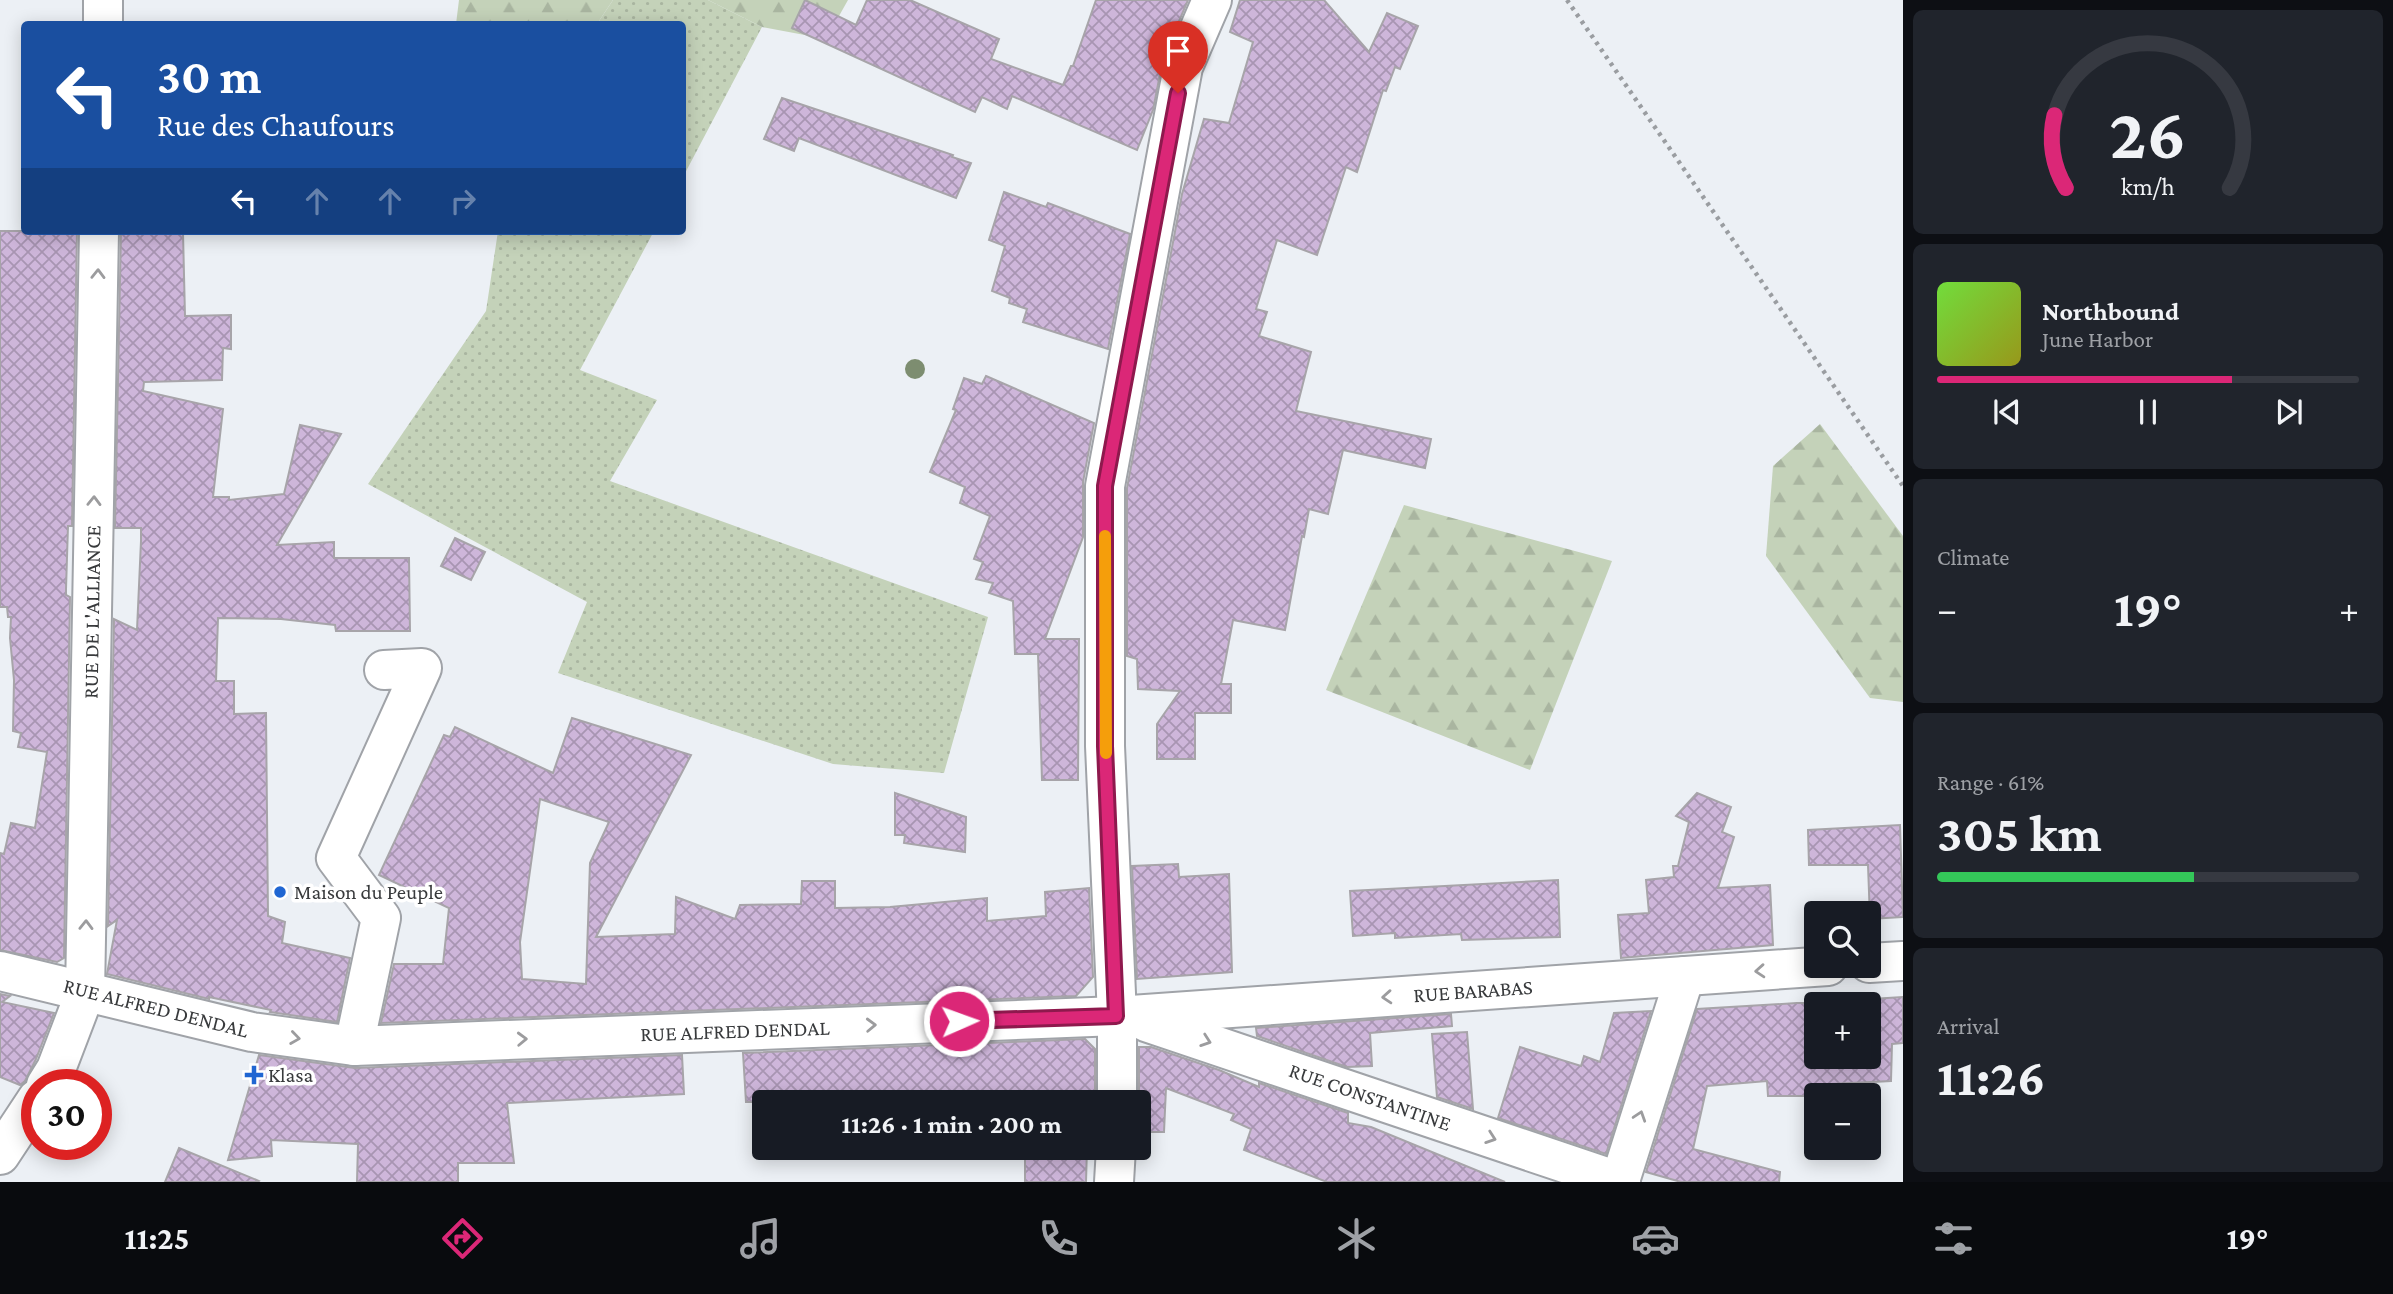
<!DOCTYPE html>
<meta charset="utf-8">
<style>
body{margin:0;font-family:"Crimson Pro",serif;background:#20242c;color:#f1f3f6;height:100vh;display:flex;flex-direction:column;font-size:26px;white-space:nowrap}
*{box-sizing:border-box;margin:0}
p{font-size:23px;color:#9ea1a6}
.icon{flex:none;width:38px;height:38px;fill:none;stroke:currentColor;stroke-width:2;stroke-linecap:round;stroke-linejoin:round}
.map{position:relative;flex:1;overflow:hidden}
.panel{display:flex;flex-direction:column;gap:10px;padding:10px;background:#0d0f14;width:490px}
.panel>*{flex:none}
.banner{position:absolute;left:21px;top:21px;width:665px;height:214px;border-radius:7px;box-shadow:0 4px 18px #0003;background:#1a4fa0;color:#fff;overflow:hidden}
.buttons{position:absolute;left:1804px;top:901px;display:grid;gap:14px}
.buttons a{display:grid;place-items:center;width:77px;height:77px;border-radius:7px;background:#171b24;box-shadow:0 4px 18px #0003;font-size:35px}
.speed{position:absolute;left:21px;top:1069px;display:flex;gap:14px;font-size:35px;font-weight:700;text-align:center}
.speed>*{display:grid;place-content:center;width:91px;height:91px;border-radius:50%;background:#171b24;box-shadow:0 4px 18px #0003;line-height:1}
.speed .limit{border:10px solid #d22;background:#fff;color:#111}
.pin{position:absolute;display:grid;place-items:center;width:60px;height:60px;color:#fff;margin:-72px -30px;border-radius:50% 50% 50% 0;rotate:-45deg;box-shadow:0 0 7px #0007}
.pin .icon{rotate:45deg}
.me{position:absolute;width:77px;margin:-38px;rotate:88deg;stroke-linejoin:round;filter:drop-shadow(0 0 5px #0008)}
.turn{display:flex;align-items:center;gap:24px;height:147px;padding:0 21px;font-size:32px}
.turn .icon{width:91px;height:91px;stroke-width:2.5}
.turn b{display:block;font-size:49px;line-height:60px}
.lanes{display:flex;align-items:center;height:66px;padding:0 21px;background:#0003;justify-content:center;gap:35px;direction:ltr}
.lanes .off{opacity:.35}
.big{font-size:52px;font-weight:700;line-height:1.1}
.panel .tile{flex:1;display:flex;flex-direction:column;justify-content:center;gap:10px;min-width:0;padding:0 24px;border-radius:10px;background:#20242c}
.panel .dial{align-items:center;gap:0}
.dial svg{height:182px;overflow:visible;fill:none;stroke:#363941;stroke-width:7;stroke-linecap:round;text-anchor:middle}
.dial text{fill:#f1f3f6;stroke:none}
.song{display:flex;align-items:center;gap:21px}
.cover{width:84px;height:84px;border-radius:10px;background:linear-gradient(135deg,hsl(100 70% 55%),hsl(60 70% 35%))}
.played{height:7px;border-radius:4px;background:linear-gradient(90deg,#db2777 70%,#363941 70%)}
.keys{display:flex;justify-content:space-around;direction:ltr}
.heat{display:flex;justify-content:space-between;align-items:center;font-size:38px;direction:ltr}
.charge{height:10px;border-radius:5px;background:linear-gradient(90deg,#34c759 61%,#363941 0)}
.trip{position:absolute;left:752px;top:1090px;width:399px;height:70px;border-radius:7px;background:#171b24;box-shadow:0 4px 18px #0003;font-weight:700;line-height:70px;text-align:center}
.tabs{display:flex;height:112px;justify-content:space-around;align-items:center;background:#090b0e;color:#9ea1a6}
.tabs .icon{width:49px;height:49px}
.tabs .on{color:#db2777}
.tabs b{font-size:32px;color:#f1f3f6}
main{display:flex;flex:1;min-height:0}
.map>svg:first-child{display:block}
.grass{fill:url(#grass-dots)}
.forest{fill:url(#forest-firs)}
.building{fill:url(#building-cross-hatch);stroke:#a7a4a9;stroke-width:2;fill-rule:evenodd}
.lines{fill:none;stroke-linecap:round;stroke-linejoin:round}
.minor-casing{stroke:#a0a3a8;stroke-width:42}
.path{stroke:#9a9da1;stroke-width:4.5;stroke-dasharray:3.5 5;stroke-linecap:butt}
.minor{stroke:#fff;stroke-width:38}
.tree{fill:#7d8d70}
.oneway{stroke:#9c9c9e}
.route-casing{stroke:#8e194d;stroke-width:18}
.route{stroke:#db2777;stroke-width:12}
.slow{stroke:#f59e0b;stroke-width:12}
.poi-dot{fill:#2066d2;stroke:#fff;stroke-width:2.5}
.labels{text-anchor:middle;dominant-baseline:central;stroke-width:7;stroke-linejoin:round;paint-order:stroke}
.street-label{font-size:21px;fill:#383a3c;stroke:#fff}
.poi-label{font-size:21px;fill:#383a3c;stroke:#fff;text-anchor:start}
</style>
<main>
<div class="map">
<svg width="1903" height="1182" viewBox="0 0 1903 1182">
<defs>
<pattern id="grass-dots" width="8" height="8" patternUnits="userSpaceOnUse" patternTransform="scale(1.75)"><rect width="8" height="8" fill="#c4d2b9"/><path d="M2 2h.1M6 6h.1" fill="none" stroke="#a9b5a0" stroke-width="1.8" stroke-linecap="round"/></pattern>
<pattern id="forest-firs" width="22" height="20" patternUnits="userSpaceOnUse" patternTransform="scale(1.75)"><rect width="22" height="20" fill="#c4d2b9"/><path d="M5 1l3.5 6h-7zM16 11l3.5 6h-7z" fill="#a9b5a0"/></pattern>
<pattern id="building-cross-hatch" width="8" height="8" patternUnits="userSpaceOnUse" patternTransform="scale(1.75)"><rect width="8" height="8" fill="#ceb6da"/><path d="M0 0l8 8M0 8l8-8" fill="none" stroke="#a895b2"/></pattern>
</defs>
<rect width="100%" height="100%" fill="#ecf0f5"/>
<g class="grass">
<polygon points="613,0 708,0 762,27 683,177 682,24 597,24"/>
<polygon points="498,231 654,231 580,370 657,400 610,481 988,617 944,773 833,764 558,673 587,602 368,484 486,311"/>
</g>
<g class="forest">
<polygon points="459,0 613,0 597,24 456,24"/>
<polygon points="708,0 848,0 826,39 762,27"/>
<polygon points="1820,424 1903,536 1903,702 1870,698 1766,556 1773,466"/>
<polygon points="1404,505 1612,561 1530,770 1326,690"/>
</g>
<g class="building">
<polygon points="805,0 856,25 867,0 910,0 999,39 991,59 1063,85 1071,66 1073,66 1096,0 1188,0 1163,59 1153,110 1137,150 1012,96 1007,109 982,97 975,112 792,28"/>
<polygon points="1240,0 1324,0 1369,52 1387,13 1418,26 1400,69 1395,67 1386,91 1383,90 1357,172 1346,167 1317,255 1277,240 1256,309 1267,312 1259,336 1311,352 1296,411 1431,439 1425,468 1343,450 1328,514 1309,509 1304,537 1302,536 1285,630 1233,620 1221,684 1231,684 1231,713 1195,713 1195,759 1157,759 1157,724 1180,691 1138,689 1137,659 1127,656 1127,488 1182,194 1204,119 1229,123 1253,42 1230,32"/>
<polygon points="782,98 953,155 952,157 971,163 956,198 799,138 794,151 764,139"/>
<polygon points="1004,192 1046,207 1048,203 1130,234 1108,349 1023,322 1027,309 1009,303 1010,298 992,291 1005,246 989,240"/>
<polygon points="0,231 77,231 72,526 68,526 66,589 66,595 70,597 64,958 57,962 0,950 0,853 4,854 11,823 35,828 47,752 18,747 21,733 13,731 14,680 10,638 11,617 8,617 7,607 0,607"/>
<polygon points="121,231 183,233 185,316 231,315 231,349 223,348 222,380 144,382 143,391 223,409 213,497 229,497 229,500 284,494 300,425 341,434 277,545 334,542 334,558 409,558 410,631 336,631 335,625 281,619 218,618 216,681 234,681 234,714 266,713 268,916 285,922 282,943 350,958 337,1022 270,1012 271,1010 209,997 209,999 107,974 117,920 108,926 114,619 137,630 141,541 141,528 115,528"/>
<polygon points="986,376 1094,423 1083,482 1083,537 1045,639 1079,639 1078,780 1042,780 1038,654 1015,654 1013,601 989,593 993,583 976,579 983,562 974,559 990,516 960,503 965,487 930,472 956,410 953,409 964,378 982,384"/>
<polygon points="455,538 485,552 471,580 441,566"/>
<path d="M572,718L691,755L596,937L675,934L676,897L735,919L740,905L801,904L802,881H835V908L890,907L987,898V921L1046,916L1045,892L1089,888L1093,977L1076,996L381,1023L394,964H443L449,908L379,875L444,735L450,737L455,727L553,773ZM540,799L609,822L590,863L586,984L522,979L520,942Z"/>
<polygon points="895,793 966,817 965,852 904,843 905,835 895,835"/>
<polygon points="1697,793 1731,807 1722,832 1734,837 1718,888 1770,885 1773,945 1621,958 1618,915 1649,913 1646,880 1674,877 1673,866 1678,866 1689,822 1676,816"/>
<polygon points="1900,825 1903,917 1870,919 1868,865 1809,865 1808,830"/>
<polygon points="1178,864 1179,877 1229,874 1232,972 1137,979 1132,866"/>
<polygon points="1558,880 1560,937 1462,940 1461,934 1395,938 1395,933 1353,936 1350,891"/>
<polygon points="0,994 10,996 2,1002 54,1013 36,1059 25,1081 20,1085 0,1077"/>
<path d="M1903,997V1043L1892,1044L1891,1081L1832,1084L1833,1096H1768L1767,1081L1707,1086L1693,1149L1780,1172L1779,1182H1681L1646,1172L1697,1009L1797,1003H1855L1856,1000ZM1816,1004H1869V1057H1816Z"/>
<polygon points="1651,1011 1606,1154 1498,1118 1520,1047 1581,1066 1584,1056 1600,1062 1614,1013"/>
<polygon points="1451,1014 1452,1026 1370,1033 1372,1066 1347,1067 1257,1036 1256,1028"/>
<polygon points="1467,1032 1473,1109 1437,1097 1432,1034"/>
<polygon points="1085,1039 1095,1049 1095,1102 746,1102 743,1053"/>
<polygon points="1139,1047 1151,1047 1219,1070 1259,1087 1259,1083 1348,1113 1348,1123 1371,1127 1505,1182 1327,1182 1244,1150 1251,1129 1231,1120 1234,1114 1166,1088 1164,1132 1139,1132"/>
<polygon points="259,1055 355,1068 682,1055 684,1094 507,1103 514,1163 458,1163 458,1182 357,1182 358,1144 271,1140 272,1156 228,1160"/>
<polygon points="179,1148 259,1181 258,1182 165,1182"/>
<polygon points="1025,1148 1087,1148 1086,1182 1025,1182"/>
</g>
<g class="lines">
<defs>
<g id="minor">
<polyline points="103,24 103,0"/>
<polyline points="1869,963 1903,961"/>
<polyline points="0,971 252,1032 354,1046 1117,1016 1828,966"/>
<polyline points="1146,1022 1621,1182"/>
<polyline points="354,1046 381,918 336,858 422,668 384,670"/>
<polyline points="46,1085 56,1069 85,993 99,231"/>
<polyline points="1117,1102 1117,1016 1105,746 1105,486 1183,67 1212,0"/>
<polyline points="0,1155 37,1099"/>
<polyline points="1620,1181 1685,976"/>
<polyline points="1114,1182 1116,1148"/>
</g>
</defs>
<use href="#minor" class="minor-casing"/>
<polyline class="path" points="1567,0 1903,486"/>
<use href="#minor" class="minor"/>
</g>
<circle class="tree" cx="915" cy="369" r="10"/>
<defs><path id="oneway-chevron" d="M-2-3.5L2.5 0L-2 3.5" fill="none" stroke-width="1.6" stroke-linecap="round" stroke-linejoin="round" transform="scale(1.75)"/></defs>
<g class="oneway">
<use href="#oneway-chevron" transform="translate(98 274) rotate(-89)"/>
<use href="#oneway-chevron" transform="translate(94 501) rotate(-89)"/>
<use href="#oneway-chevron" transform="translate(86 925) rotate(-89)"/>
<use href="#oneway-chevron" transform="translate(1760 971) rotate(176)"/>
<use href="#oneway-chevron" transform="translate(1387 997) rotate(176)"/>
<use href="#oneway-chevron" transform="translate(871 1025) rotate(-2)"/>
<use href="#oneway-chevron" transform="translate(295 1038) rotate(8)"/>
<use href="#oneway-chevron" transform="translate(522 1039) rotate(-2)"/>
<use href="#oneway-chevron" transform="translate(1206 1041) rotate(19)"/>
<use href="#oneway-chevron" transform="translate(1640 1116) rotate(-72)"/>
<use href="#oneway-chevron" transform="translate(1491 1138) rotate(19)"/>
</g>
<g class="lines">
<defs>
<polyline id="route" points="959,1021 1116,1016 1105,746 1105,486 1178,93"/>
</defs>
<use href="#route" class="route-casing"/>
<use href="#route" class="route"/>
<polyline class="slow" points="1105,536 1106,753"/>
</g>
<g class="poi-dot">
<circle cx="280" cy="892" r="7"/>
<path d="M250.5 1064.5h7v7h7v7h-7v7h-7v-7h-7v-7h7z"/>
</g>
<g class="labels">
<g class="street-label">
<text transform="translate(92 612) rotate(-89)">RUE DE L'ALLIANCE</text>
<text transform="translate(1473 991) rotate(-4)">RUE BARABAS</text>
<text transform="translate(156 1008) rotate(14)">RUE ALFRED DENDAL</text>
<text transform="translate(735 1031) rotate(-2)">RUE ALFRED DENDAL</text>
<text transform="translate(1370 1097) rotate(19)">RUE CONSTANTINE</text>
</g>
<g class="poi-label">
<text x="294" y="892">Maison du Peuple</text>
<text x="268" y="1075">Klasa</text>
</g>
</g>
</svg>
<div class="buttons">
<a><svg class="icon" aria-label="search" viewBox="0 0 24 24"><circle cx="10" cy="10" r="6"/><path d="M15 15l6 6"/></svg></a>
<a>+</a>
<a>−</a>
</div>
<div class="speed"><div class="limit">30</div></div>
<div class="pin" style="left:1178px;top:93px;background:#d93025"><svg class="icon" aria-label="arrive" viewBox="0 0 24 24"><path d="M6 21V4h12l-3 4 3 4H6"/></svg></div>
<svg class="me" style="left:959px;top:1021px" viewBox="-20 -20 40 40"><circle r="17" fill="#db2777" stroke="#fff" stroke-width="3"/><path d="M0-11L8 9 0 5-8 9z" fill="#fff"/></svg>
<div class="trip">11:26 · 1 min · 200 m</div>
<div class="banner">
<div class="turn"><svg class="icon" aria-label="left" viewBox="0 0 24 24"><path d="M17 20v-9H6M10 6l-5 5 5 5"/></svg><div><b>30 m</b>Rue des Chaufours</div></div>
<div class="lanes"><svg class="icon" aria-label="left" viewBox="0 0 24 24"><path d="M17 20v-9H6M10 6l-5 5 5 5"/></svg><svg class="icon off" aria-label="ahead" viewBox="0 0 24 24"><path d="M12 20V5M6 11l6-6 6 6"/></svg><svg class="icon off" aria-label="ahead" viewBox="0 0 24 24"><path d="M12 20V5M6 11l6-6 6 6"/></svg><svg class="icon off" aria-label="right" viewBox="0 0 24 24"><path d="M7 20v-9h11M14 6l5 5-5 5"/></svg></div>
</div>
</div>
<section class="panel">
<div class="tile dial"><svg viewBox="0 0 100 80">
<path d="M14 69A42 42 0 1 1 86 69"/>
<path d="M14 69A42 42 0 0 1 9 37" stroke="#db2777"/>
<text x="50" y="56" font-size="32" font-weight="700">26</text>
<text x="50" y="72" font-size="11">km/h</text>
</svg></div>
<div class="tile">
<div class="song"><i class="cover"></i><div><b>Northbound</b><p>June Harbor</p></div></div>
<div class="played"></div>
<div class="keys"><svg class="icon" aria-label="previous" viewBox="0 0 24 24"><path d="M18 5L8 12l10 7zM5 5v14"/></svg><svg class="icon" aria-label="pause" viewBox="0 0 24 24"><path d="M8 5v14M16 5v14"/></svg><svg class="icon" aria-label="next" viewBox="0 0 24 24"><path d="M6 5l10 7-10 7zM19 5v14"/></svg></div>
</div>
<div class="tile"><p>Climate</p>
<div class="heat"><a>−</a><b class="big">19°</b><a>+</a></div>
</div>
<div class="tile"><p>Range · 61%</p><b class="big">305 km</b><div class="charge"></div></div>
<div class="tile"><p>Arrival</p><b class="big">11:26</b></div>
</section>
</main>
<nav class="tabs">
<b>11:25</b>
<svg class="icon on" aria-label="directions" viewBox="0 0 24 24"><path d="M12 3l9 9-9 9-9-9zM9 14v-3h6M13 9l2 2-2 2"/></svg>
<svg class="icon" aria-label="music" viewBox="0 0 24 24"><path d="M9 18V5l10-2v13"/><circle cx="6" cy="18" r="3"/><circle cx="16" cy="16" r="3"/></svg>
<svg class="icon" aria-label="phone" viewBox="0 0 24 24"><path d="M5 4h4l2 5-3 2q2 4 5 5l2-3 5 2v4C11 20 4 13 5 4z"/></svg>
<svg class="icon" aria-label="climate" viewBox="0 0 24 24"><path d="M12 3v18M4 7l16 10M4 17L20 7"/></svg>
<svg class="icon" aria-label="car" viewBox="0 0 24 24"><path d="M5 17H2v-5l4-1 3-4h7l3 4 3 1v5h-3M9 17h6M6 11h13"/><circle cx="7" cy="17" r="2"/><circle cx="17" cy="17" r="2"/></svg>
<svg class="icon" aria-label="filters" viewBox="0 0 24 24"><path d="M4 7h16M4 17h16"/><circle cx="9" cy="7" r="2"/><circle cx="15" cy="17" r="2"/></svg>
<b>19°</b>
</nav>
